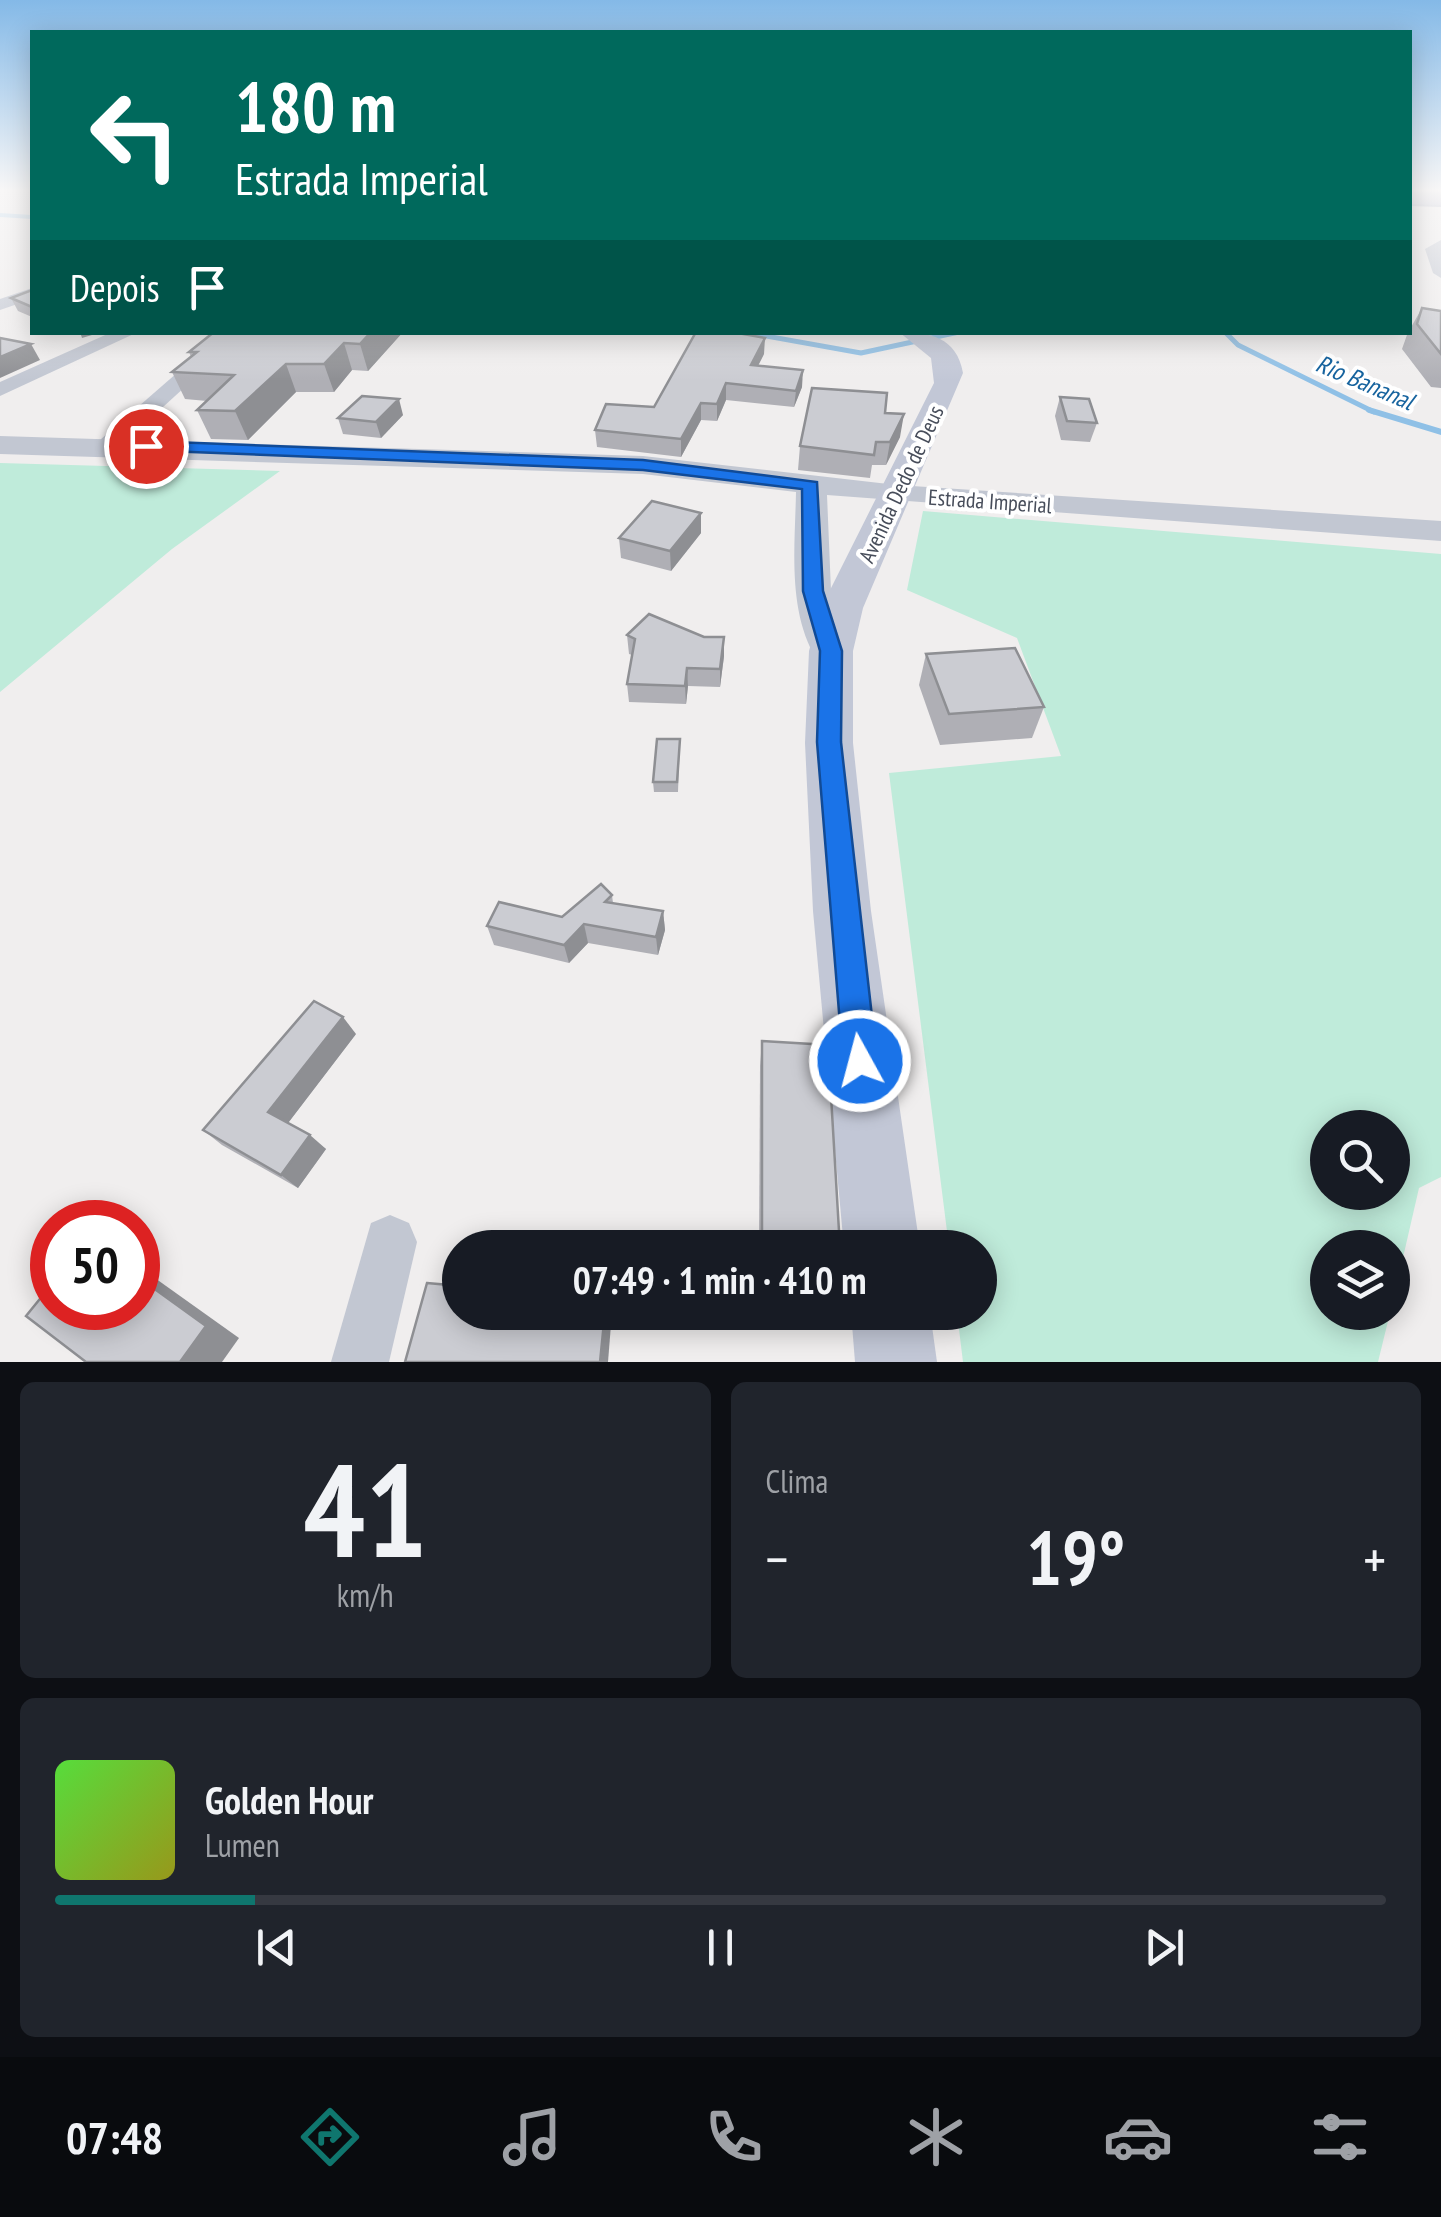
<!DOCTYPE html>
<html lang="pt">
<meta charset="utf-8">
<style>
body{margin:0;font-family:"PT Sans Narrow",sans-serif;background:#20242c;color:#f1f3f6;height:100vh;display:flex;flex-direction:column;font-size:38px;white-space:nowrap}
*{box-sizing:border-box;margin:0}
p{font-size:32px;color:#9ea1a6}
.icon{flex:none;width:55px;height:55px;fill:none;stroke:currentColor;stroke-width:2;stroke-linecap:round;stroke-linejoin:round}
.map{position:relative;height:1362px;overflow:hidden}
.panel{display:flex;flex-direction:column;gap:20px;padding:20px;background:#0d0f14;flex:1}
.panel>*{flex:none}
.guide{position:absolute;left:30px;top:30px;width:1382px;height:305px;border-radius:0px;box-shadow:0 5px 25px #0003;background:#00695c;color:#fff;overflow:hidden}
.tools{position:absolute;left:1310px;top:1110px;display:grid;gap:20px}
.tools a{display:grid;place-items:center;width:100px;height:100px;border-radius:50%;background:#171b24;box-shadow:0 5px 25px #0003;font-size:50px}
.speed{position:absolute;left:30px;top:1200px;display:flex;gap:20px;font-size:50px;font-weight:700;text-align:center}
.speed>*{display:grid;place-content:center;width:130px;height:130px;border-radius:50%;background:#171b24;box-shadow:0 5px 25px #0003;line-height:1}
.speed .limit{border:15px solid #d22;background:#fff;color:#111}
.pin{position:absolute;display:grid;place-items:center;width:85px;height:85px;color:#fff;margin:-42px;border:5px solid #fff;border-radius:50%;box-shadow:0 2px 10px #0007}
.me{position:absolute;width:110px;margin:-55px;rotate:353deg;stroke-linejoin:round;filter:drop-shadow(0 0 8px #0008)}
.turn{display:flex;align-items:center;gap:35px;height:210px;padding:0 40px;font-size:45px}
.turn .icon{width:130px;height:130px;stroke-width:2.5}
.turn b{display:block;font-size:70px;line-height:85px}
.then{display:flex;align-items:center;height:95px;padding:0 40px;background:#0003;gap:20px;font-size:38px}
.big{font-size:75px;font-weight:800;line-height:1.1}
.panel .card{flex:1;display:flex;flex-direction:column;justify-content:center;gap:15px;min-width:0;padding:0 35px;border-radius:15px;background:#20242c}
.panel .dial{align-items:center;gap:0}
.dial b{font-size:130px;line-height:1}
.song{display:flex;align-items:center;gap:30px}
.cover{width:120px;height:120px;border-radius:15px;background:linear-gradient(135deg,hsl(110 70% 55%),hsl(60 70% 35%))}
.played{height:10px;border-radius:5px;background:linear-gradient(90deg,#0f766e 15%,#363941 15%)}
.keys{display:flex;justify-content:space-around;direction:ltr}
.heat{display:flex;justify-content:space-between;align-items:center;font-size:55px;direction:ltr}
.panel .tiles{flex:1;display:grid;gap:20px;grid-template-columns:1fr 1fr}
.card:last-child{grid-column:span 2}
.trip{position:absolute;left:442px;top:1230px;width:555px;height:100px;border-radius:50px;background:#171b24;box-shadow:0 5px 25px #0003;font-weight:800;line-height:100px;text-align:center}
.tab-bar{display:flex;height:160px;justify-content:space-around;align-items:center;background:#090b0e;color:#9ea1a6}
.tab-bar .icon{width:70px;height:70px}
.tab-bar .selected{color:#0f766e}
.tab-bar b{font-size:45px;color:#f1f3f6}
.map>svg:first-child{display:block}
.green{fill:#bfebda;fill-rule:evenodd}
.lines{fill:none;stroke-linecap:round;stroke-linejoin:round}
.stream-far2{stroke:#8fc0e6;stroke-width:4}
.stream-far1{stroke:#8fc0e6;stroke-width:5}
.stream{stroke:#8fc0e6;stroke-width:6}
.motorway-casing{stroke:#7480a5;stroke-width:4}
.minor{fill:#c2c7d2;fill-rule:evenodd}
.tertiary{fill:#c2c7d2;fill-rule:evenodd}
.secondary{fill:#c2c7d6;fill-rule:evenodd}
.motorway{fill:#8995ba;fill-rule:evenodd}
.wall{fill:#afafb5}
.shaded-wall{fill:#8e8f93}
.building{fill:#cbccd2;stroke:#8e8f93;stroke-width:2.5}
.route{fill:#1a73e8;stroke:#114b97;stroke-width:2.5}
.labels{text-anchor:middle;dominant-baseline:central;stroke-width:8;stroke-linejoin:round;paint-order:stroke}
.far-street-label{font-size:22px;fill:#474d5a;stroke:#fff}
.far-water-label{font-size:25px;font-style:italic;fill:#16639e;stroke:#fff}
</style>
<div class="map">
<svg width="1441" height="1362" viewBox="0 0 1441 1362">
<rect width="100%" height="100%" fill="#f0eeee"/>
<g class="green">
<polygon points="0,463 280,471 172,549 0,692"/>
<path d="M923,511L1441,554V1177L1419,1188L1393,1301L1392,1248H1328V1312L1390,1313L1378,1362H963L957,1313L980,1312V1248L949,1247L889,773L1061,756L1017,638L907,590ZM1328,1128H1392V1192H1328Z"/>
</g>
<g class="lines">
<polyline class="stream-far2" points="0,215 32,217"/>
<g class="stream-far1">
<polyline points="744,332 861,353 959,332"/>
<polyline points="1225,332 1238,345 1374,412"/>
</g>
<polyline class="stream" points="1369,410 1441,432"/>
<defs>
<polygon id="motorway" points="1410,191 1441,191 1441,205 1410,204"/>
</defs>
<use href="#motorway" class="motorway-casing"/>
<g class="minor">
<polygon points="1441,240 1441,278 1433,273 1425,249"/>
<polygon points="32,288 32,299 0,310 0,299"/>
<polygon points="112,332 138,332 0,396 0,382"/>
<polygon points="224,332 245,332 116,450 100,450 100,440"/>
<polygon points="390,1215 409,1223 417,1242 389,1362 331,1362 371,1223"/>
</g>
<path class="tertiary" d="M0,436L643,456L897,485L1441,521V541L827,495L831,591L850,651L845,660L831,664L817,660C787,611 795,547 796,492L643,474L0,454Z"/>
<g class="secondary">
<path d="M899,332C929,332 957,337 963,373L863,608L853,651V743L871,911L920,1248H844L813,911L805,743L809,651L821,608L934,383L931,358Z"/>
<polygon points="851,1312 930,1312 937,1362 855,1362"/>
</g>
<use href="#motorway" class="motorway"/>
</g>
<g class="wall">
<polygon points="32,290 32,317 18,311 11,298"/>
<polygon points="1422,308 1441,311 1441,388 1431,387 1402,349 1408,332 1410,332 1410,329"/>
<polygon points="403,332 368,371 352,370 334,392 296,392 248,440 211,439 197,410 207,401 185,399 172,372 191,357 189,352"/>
<polygon points="764,354 758,366 802,387 794,407 726,400 717,421 701,420 681,457 597,447 595,430 654,407"/>
<polygon points="1060,397 1097,423 1090,442 1061,440 1055,416"/>
<polygon points="885,413 900,437 886,465 872,465 870,478 798,470 800,446"/>
<polygon points="403,415 381,438 343,434 338,418"/>
<polygon points="701,513 701,533 671,571 621,558 619,538"/>
<polygon points="627,635 724,656 720,687 688,686 686,704 629,702 627,684 632,655 629,654"/>
<polygon points="926,654 1044,707 1032,738 940,745 919,685"/>
<polygon points="680,739 678,792 654,792 653,782"/>
<polygon points="612,895 613,903 663,911 665,930 658,955 588,943 569,963 494,945 487,926 562,917"/>
<polygon points="356,1034 288,1123 326,1149 298,1188 222,1145 203,1130"/>
<polygon points="762,1041 840,1248 759,1248 760,1066"/>
<polygon points="749,1312 843,1312 836,1324"/>
</g>
<g class="shaded-wall">
<polygon points="80,332 102,332 82,338"/>
<polygon points="371,332 403,332 368,371 360,344"/>
<polygon points="765,338 764,354 750,381 751,365"/>
<polygon points="344,343 352,370 334,392 324,364"/>
<polygon points="31,344 40,360 0,378 0,357"/>
<polygon points="286,364 296,392 248,440 235,411"/>
<polygon points="803,370 802,387 794,407 796,391"/>
<polygon points="726,383 726,400 717,421 717,404"/>
<polygon points="399,399 403,415 381,438 376,422"/>
<polygon points="701,403 701,420 681,457 681,439"/>
<polygon points="904,414 900,437 886,465 890,442"/>
<polygon points="701,513 701,533 671,571 670,551"/>
<polygon points="724,637 724,656 720,687 720,669"/>
<polygon points="687,668 688,686 686,704 685,686"/>
<polygon points="663,911 665,930 658,955 656,937"/>
<polygon points="584,924 588,943 569,963 564,945"/>
<polygon points="343,1017 356,1034 285,1127 268,1112"/>
<polygon points="310,1135 326,1149 298,1188 281,1175"/>
<polygon points="138,1266 239,1338 222,1362 180,1362 138,1277"/>
<polygon points="605,1312 612,1312 608,1362 600,1362"/>
</g>
<g class="building">
<polygon points="32,290 32,307 11,298"/>
<polygon points="1422,308 1441,311 1441,354 1417,324"/>
<polygon points="214,332 371,332 360,344 344,343 324,364 286,364 235,411 197,410 234,375 172,372 197,352 189,352"/>
<polygon points="696,332 732,332 765,338 751,365 803,370 796,391 726,383 717,404 701,403 681,439 595,430 606,404 654,407"/>
<polygon points="0,338 31,344 0,357"/>
<polygon points="812,388 887,393 885,413 904,414 890,442 876,442 874,455 800,446"/>
<polygon points="362,396 399,399 376,422 338,418"/>
<polygon points="1060,397 1089,399 1097,423 1067,421"/>
<polygon points="652,501 701,513 670,551 619,538"/>
<polygon points="649,614 704,637 724,637 720,669 687,668 685,686 627,684 635,639 627,635"/>
<polygon points="1015,648 1044,707 949,714 926,654"/>
<polygon points="657,739 680,739 677,782 653,782"/>
<polygon points="601,884 612,895 605,902 663,911 656,937 584,924 564,945 487,926 499,902 562,917"/>
<polygon points="314,1001 343,1017 268,1112 310,1135 281,1175 203,1130"/>
<polygon points="762,1041 828,1045 840,1248 762,1248"/>
<polygon points="676,1244 716,1248 676,1248"/>
<polygon points="138,1277 206,1326 180,1362 86,1362 26,1316 52,1284 52,1308 138,1308"/>
<polygon points="427,1283 460,1286 460,1312 605,1312 600,1362 405,1362"/>
</g>
<linearGradient id="sky" x2="0" y2="1"><stop stop-color="#84b9e7"/><stop offset="0.5" stop-color="#f8f7f7"/><stop offset="1" stop-color="#f8f7f7" stop-opacity="0"/></linearGradient>
<rect width="1441" height="381" fill="url(#sky)"/>
<polygon class="route" points="146,441 643,460 817,482 823,591 842,651 841,742 877,1061 872,1072 860,1077 848,1072 843,1061 817,742 820,651 803,591 802,489 643,470 140,450 137,446"/>
<g class="labels">
<g class="far-street-label">
<text transform="translate(901 484) rotate(-65)">Avenida Dedo de Deus</text>
<text transform="translate(990 501) rotate(4)">Estrada Imperial</text>
</g>
<g class="far-water-label">
<text transform="translate(1365 382) rotate(23)">Rio Bananal</text>
</g>
</g>
</svg>
<div class="tools">
<a><svg class="icon" aria-label="search" viewBox="0 0 24 24"><circle cx="10" cy="10" r="6"/><path d="M15 15l6 6"/></svg></a>
<a><svg class="icon" aria-label="layers" viewBox="0 0 24 24"><path d="M12 4l9 5-9 5-9-5zM3 14l9 5 9-5"/></svg></a>
</div>
<div class="speed"><div class="limit">50</div></div>
<div class="pin" style="left:146px;top:446px;background:#d93025"><svg class="icon" aria-label="arrive" viewBox="0 0 24 24"><path d="M6 21V4h12l-3 4 3 4H6"/></svg></div>
<svg class="me" style="left:860px;top:1061px" viewBox="-20 -20 40 40"><circle r="17" fill="#1a73e8" stroke="#fff" stroke-width="3"/><path d="M0-11L8 9 0 5-8 9z" fill="#fff"/></svg>
<div class="trip">07:49 · 1 min · 410 m</div>
<div class="guide">
<div class="turn"><svg class="icon" aria-label="left" viewBox="0 0 24 24"><path d="M17 20v-9H6M10 6l-5 5 5 5"/></svg><div><b>180 m</b>Estrada Imperial</div></div>
<div class="then">Depois<svg class="icon" aria-label="arrive" viewBox="0 0 24 24"><path d="M6 21V4h12l-3 4 3 4H6"/></svg></div>
</div>
</div>
<section class="panel">
<div class="tiles">
<div class="card dial"><b>41</b><p>km/h</p></div>
<div class="card"><p>Clima</p>
<div class="heat"><a>−</a><b class="big">19°</b><a>+</a></div>
</div>
<div class="card">
<div class="song"><i class="cover"></i><div><b>Golden Hour</b><p>Lumen</p></div></div>
<div class="played"></div>
<div class="keys"><svg class="icon" aria-label="previous" viewBox="0 0 24 24"><path d="M18 5L8 12l10 7zM5 5v14"/></svg><svg class="icon" aria-label="pause" viewBox="0 0 24 24"><path d="M8 5v14M16 5v14"/></svg><svg class="icon" aria-label="next" viewBox="0 0 24 24"><path d="M6 5l10 7-10 7zM19 5v14"/></svg></div>
</div>
</div>
</section>
<nav class="tab-bar">
<b>07:48</b>
<svg class="icon selected" aria-label="directions" viewBox="0 0 24 24"><path d="M12 3l9 9-9 9-9-9zM9 14v-3h6M13 9l2 2-2 2"/></svg>
<svg class="icon" aria-label="music" viewBox="0 0 24 24"><path d="M9 18V5l10-2v13"/><circle cx="6" cy="18" r="3"/><circle cx="16" cy="16" r="3"/></svg>
<svg class="icon" aria-label="phone" viewBox="0 0 24 24"><path d="M5 4h4l2 5-3 2q2 4 5 5l2-3 5 2v4C11 20 4 13 5 4z"/></svg>
<svg class="icon" aria-label="climate" viewBox="0 0 24 24"><path d="M12 3v18M4 7l16 10M4 17L20 7"/></svg>
<svg class="icon" aria-label="car" viewBox="0 0 24 24"><path d="M5 17H2v-5l4-1 3-4h7l3 4 3 1v5h-3M9 17h6M6 11h13"/><circle cx="7" cy="17" r="2"/><circle cx="17" cy="17" r="2"/></svg>
<svg class="icon" aria-label="filters" viewBox="0 0 24 24"><path d="M4 7h16M4 17h16"/><circle cx="9" cy="7" r="2"/><circle cx="15" cy="17" r="2"/></svg>
</nav>
